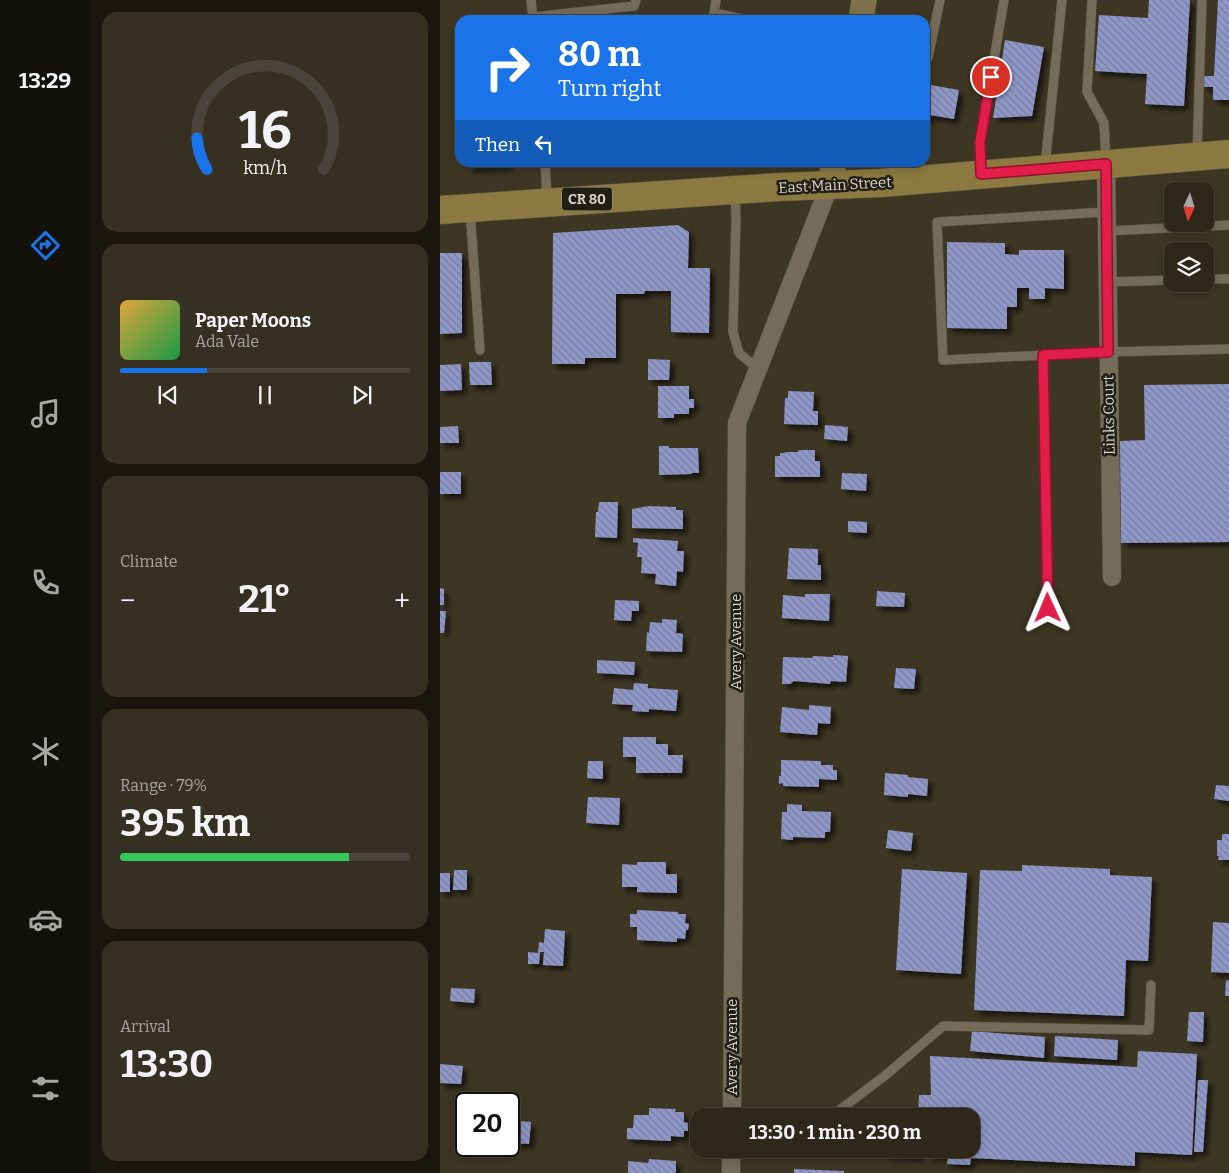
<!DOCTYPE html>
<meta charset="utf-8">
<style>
body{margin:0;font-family:Bitter,serif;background:#363023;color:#f1f3f6;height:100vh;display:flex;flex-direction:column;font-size:19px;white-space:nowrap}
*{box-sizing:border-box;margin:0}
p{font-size:16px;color:#a7a6a2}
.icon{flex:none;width:28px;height:28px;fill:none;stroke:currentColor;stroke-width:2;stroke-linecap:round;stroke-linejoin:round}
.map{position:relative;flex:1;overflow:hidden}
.panel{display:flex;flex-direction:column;gap:12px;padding:12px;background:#19160e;width:350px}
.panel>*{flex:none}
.hud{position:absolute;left:15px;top:15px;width:475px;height:152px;border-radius:15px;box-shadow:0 2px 12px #0003,0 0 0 1px #494439;background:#1a73e8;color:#fff;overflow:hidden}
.needle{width:32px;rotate:184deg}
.buttons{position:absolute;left:724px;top:182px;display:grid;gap:10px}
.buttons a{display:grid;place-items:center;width:50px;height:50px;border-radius:10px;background:#2e281a;box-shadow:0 2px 12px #0003,0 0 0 1px #494439;font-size:25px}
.speed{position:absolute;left:15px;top:1092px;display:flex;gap:10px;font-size:25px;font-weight:700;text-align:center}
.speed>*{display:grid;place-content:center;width:65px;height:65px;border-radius:50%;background:#2e281a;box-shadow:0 2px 12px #0003,0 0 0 1px #494439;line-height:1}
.speed .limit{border:2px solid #111;border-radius:8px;background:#fff;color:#111}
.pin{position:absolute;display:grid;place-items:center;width:42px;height:42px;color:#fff;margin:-21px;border:2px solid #fff;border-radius:50%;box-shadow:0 1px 5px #0007}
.me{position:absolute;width:55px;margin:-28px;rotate:359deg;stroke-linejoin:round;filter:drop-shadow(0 0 4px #0008)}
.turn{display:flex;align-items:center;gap:18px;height:105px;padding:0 20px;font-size:22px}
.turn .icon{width:65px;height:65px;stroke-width:2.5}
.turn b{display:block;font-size:35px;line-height:42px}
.then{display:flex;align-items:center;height:48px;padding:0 20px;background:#0003;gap:10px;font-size:19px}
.big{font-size:38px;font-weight:700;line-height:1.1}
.panel .card{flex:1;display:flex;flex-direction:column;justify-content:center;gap:8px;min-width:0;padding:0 18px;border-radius:15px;background:#363023}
.panel .dial{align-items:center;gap:0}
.dial svg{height:130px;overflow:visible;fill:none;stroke:#494439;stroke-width:7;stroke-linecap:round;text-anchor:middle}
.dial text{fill:#f1f3f6;stroke:none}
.song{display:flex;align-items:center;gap:15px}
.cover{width:60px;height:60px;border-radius:8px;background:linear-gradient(135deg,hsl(40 70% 55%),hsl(140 70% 35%))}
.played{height:5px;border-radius:2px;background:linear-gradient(90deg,#1a73e8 30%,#494439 30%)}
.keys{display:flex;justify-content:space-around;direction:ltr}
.heat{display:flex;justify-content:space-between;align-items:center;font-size:28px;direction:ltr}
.charge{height:8px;border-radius:4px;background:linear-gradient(90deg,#34c759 79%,#494439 0)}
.trip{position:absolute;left:250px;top:1108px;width:290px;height:50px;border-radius:15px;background:#2e281a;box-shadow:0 2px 12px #0003,0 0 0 1px #494439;font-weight:700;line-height:50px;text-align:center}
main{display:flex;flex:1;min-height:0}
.dock{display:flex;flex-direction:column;width:90px;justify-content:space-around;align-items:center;background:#12100a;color:#a7a6a2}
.dock .icon{width:35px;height:35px}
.dock .active{color:#1a73e8}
.dock b{font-size:22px;color:#f1f3f6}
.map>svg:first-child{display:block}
.building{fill:url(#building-back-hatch);filter:url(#shadow)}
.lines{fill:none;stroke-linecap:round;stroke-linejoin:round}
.lane-casing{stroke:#5a5444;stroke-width:10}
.street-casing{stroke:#5a5444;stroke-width:19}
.secondary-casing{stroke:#5a5444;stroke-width:26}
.primary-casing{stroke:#5a5444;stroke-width:29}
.lane{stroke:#746c58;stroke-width:9}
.street{stroke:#746c58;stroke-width:18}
.secondary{stroke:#80724c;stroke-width:25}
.primary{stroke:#8c7941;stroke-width:28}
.route-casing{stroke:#92132f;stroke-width:12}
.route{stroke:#e11d48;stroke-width:9}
.labels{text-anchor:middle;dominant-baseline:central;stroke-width:5;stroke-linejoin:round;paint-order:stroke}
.shield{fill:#211e15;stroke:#a29e94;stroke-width:1}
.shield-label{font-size:14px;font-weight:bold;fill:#d9d5ca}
.street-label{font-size:15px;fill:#d9d5ca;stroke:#211e15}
</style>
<main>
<nav class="dock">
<b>13:29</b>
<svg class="icon active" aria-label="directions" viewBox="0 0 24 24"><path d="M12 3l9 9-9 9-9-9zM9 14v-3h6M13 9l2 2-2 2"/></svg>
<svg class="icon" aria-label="music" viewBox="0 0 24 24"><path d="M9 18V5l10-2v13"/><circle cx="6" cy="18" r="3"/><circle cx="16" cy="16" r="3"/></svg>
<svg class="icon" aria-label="phone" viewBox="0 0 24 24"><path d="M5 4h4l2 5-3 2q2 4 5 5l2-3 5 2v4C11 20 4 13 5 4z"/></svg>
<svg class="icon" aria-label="climate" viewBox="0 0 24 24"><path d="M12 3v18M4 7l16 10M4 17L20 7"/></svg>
<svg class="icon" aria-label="car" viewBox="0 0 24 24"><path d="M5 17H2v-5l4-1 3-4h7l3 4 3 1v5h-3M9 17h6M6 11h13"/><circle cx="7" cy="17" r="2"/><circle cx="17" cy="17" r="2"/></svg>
<svg class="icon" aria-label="filters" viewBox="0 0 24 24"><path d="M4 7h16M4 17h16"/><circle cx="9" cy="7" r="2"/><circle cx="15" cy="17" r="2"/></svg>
</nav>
<section class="panel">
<div class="card dial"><svg viewBox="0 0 100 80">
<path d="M14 69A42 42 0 1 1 86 69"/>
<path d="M14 69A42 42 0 0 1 8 50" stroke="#1a73e8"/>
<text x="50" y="56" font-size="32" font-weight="700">16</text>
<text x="50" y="72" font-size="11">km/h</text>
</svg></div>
<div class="card">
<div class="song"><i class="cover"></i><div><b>Paper Moons</b><p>Ada Vale</p></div></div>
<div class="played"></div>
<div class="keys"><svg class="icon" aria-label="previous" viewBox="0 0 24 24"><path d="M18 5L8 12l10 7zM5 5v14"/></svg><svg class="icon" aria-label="pause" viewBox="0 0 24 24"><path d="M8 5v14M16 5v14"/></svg><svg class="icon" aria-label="next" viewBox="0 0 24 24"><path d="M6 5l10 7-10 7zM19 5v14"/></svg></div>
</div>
<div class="card"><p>Climate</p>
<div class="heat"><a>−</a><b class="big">21°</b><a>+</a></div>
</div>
<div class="card"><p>Range · 79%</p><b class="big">395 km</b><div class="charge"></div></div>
<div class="card"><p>Arrival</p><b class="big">13:30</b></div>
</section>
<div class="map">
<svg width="789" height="1173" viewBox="0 0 789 1173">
<defs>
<pattern id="building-back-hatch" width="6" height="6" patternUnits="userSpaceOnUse" patternTransform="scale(1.25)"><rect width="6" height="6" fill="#8f97c8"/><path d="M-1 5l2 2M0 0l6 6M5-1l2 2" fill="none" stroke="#787d9e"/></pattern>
<filter id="shadow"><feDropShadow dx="4.5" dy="4.5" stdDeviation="2.5" flood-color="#0009"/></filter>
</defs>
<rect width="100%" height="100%" fill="#3d3623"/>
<g class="building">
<polygon points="709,0 750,0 744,106 705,104 707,74 655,71 659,15 708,18"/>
<polygon points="778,0 789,0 789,100 773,100 773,87 763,87 764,76 774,76"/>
<polygon points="62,16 62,20 34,20 34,18"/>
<polygon points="565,40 604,47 592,116 553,118"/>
<polygon points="485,84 519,90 514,119 490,115 488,121 485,120"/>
<polygon points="28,162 68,162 69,166 29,168"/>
<polygon points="238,225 249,232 248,268 270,268 269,333 231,332 231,291 205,291 204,294 176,294 176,358 145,358 145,364 112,364 113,233"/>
<polygon points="507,242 565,243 565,254 579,255 579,250 624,250 624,289 605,288 605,299 589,299 589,288 577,288 577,307 567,307 567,329 507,328"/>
<polygon points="0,253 22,253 22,333 0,334"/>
<polygon points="208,359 230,360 229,380 208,380"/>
<polygon points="29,362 51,362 52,385 30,385"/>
<polygon points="21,364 22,390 0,391 0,365"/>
<polygon points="789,384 789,542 681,543 680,441 705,440 704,385"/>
<polygon points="218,386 249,386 249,399 254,399 254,408 249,408 249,414 234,414 234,418 218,418"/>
<polygon points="348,391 374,392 373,411 378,411 378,425 344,424 345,398 348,398"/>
<polygon points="385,425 408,427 407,441 384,439"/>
<polygon points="18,426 19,443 0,443 0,427"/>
<polygon points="219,446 229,446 229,448 258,448 259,473 252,473 251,474 219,475"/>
<polygon points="359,450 375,450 375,461 380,461 380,477 335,477 335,456 340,456 340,453 344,453 346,452 358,452"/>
<rect x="0" y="472" width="21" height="22"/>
<polygon points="402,473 427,474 426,491 401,489"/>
<polygon points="159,502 178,502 177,538 155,537 156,512 158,512"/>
<polygon points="209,506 236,507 236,510 243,510 243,529 192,528 192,509"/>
<polygon points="408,521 427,522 427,533 408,532"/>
<polygon points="193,538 238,541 237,551 244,551 243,572 237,571 236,586 215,584 216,574 201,573 202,557 197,557 198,543 193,542"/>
<polygon points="349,548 378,549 378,565 381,565 381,580 347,579"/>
<polygon points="0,588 4,589 4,605 0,605"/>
<polygon points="437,591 465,593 464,607 436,606"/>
<polygon points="365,594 390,594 389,621 342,618 343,595 365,597"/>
<polygon points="175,600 199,601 199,611 192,611 191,621 174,620"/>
<polygon points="0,611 6,611 4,633 0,633"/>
<polygon points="222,619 237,620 236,633 243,634 242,652 206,651 207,632 209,633 210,622 222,623"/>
<polygon points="393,655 408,656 406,682 391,681 390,684 354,681 350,684 342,684 343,657 372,658 373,656 393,657"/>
<polygon points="157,660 195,662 194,675 157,673"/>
<polygon points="456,668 476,669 474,689 454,688"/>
<polygon points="194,683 208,684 208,688 238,690 236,711 209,709 209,712 192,711 193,705 172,704 174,688 193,690"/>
<polygon points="369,705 391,707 390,724 378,723 377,735 340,732 342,707 369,710"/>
<polygon points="183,737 216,737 216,744 228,744 228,755 243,755 242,773 196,773 196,757 183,757"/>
<polygon points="341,760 381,761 381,765 393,765 393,770 397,770 397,780 379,779 379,787 343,786 343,783 339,784 339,776 341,776"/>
<polygon points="148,761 163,761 163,779 147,778"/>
<polygon points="445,773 468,775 468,777 488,779 487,796 468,794 468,797 444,795"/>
<polygon points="776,785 789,786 789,801 774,799"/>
<polygon points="148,797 180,798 179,825 146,823"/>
<polygon points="347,804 362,805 362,811 391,812 390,832 385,832 385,838 353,837 353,840 341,839 342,812 347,812"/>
<polygon points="448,830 473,833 471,851 446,848"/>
<polygon points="782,834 789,834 789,860 778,860 779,856 777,856 777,840 782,840"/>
<polygon points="197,862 226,862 226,874 237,874 237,893 197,892 197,887 182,887 182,864 197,865"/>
<polygon points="582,865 670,869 670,875 712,877 708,961 686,960 684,1016 534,1010 540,870 582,871"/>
<polygon points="462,869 527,873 521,974 456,970"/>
<polygon points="14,870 27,870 27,890 13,890"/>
<rect x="0" y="873" width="10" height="19"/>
<polygon points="197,910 238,912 238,914 246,914 245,923 249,924 248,930 246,930 245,939 237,938 237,942 197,940 197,927 190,927 190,914 197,914"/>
<polygon points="773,922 789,923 789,973 771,972"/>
<polygon points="105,929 125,931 123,966 103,965 104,952 100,952 99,964 88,964 88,952 98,953 99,942 104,943"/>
<polygon points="786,980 789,981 789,996 785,996"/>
<polygon points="11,988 35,989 34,1003 10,1001"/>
<polygon points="749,1012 764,1012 763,1042 747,1041"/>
<polygon points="532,1031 605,1037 604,1058 530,1051"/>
<polygon points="615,1036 678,1040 677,1060 614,1056"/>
<polygon points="698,1051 757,1054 752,1155 695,1152 695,1166 531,1158 530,1165 507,1164 508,1157 489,1156 489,1149 531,1149 531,1116 478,1116 479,1095 491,1095 490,1056 697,1067"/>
<polygon points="0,1064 23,1066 21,1084 0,1083"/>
<polygon points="758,1080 768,1080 763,1152 754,1152"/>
<polygon points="209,1108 236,1109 235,1112 244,1112 244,1122 248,1123 248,1131 244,1131 244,1137 231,1136 231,1141 187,1139 187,1128 193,1128 194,1115 209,1115"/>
<polygon points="69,1120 91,1122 89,1144 69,1143"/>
<polygon points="446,1149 479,1149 479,1157 445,1155"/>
<polygon points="209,1159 236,1161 236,1173 188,1173 188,1161 208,1163"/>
<polygon points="354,1169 404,1171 404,1173 354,1173"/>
</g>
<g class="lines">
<defs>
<g id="lane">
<polyline points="91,0 93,20"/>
<polyline points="276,0 274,13 308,20"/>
<polyline points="652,0 647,92 664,123 666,160"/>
<polyline points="93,17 194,6 196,0"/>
<polyline points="485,59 488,58 500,0"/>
<polyline points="757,155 762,0"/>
<polyline points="105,162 107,199"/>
<polyline points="605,166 622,0"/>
<polyline points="541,172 540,142 564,0"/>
<polyline points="295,192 296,219 293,332 299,353 318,369"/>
<polyline points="30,210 40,350"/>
<polyline points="666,212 497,222 503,360 668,352 789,349"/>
<polyline points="667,231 789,225"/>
<polyline points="765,279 789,279"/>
<polyline points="667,282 732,280"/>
<polyline points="603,355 607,608"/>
<polyline points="392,1116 447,1074 503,1026 709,1030 711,985"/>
</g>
<g id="street">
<polyline points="666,163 672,577"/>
<polyline points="292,1116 297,423 390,184"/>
<polyline points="291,1173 291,1149"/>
</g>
<g id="secondary">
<polyline points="421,20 424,0"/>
<polyline points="390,184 394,162"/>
</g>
<polyline id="primary" points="0,210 339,187 441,183 789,154"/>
</defs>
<use href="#lane" class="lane-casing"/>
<use href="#street" class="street-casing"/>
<use href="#secondary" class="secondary-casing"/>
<use href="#primary" class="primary-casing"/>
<use href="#lane" class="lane"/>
<use href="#street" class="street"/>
<use href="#secondary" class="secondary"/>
<use href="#primary" class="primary"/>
</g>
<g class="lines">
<defs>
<polyline id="route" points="551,77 540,142 541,174 666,164 668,352 603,355 608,608"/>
</defs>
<use href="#route" class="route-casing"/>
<use href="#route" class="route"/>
</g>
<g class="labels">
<rect class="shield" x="122" y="187.5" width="50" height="23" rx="4"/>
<g class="shield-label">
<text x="147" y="199">CR 80</text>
</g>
<g class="street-label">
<text transform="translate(395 185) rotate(-3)">East Main Street</text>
<text transform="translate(669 415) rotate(-91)">Links Court</text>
<text transform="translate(296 642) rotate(-90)">Avery Avenue</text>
<text transform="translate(292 1047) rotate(-90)">Avery Avenue</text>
</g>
</g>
</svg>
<div class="buttons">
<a><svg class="needle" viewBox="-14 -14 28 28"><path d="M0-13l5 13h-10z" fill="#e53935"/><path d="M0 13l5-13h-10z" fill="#a7a6a2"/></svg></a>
<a><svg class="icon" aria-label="layers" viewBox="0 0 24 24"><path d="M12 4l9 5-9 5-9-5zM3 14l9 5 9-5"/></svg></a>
</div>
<div class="speed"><div class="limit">20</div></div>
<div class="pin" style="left:551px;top:77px;background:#d93025"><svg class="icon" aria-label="arrive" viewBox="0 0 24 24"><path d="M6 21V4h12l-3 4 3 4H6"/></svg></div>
<svg class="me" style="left:608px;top:608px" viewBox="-20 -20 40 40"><path d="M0-17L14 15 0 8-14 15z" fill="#e11d48" stroke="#fff" stroke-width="4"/></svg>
<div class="trip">13:30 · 1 min · 230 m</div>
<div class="hud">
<div class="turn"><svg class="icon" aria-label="right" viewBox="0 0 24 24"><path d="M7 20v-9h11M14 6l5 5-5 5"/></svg><div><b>80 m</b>Turn right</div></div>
<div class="then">Then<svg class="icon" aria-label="left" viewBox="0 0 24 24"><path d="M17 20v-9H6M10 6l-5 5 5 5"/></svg></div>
</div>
</div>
</main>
